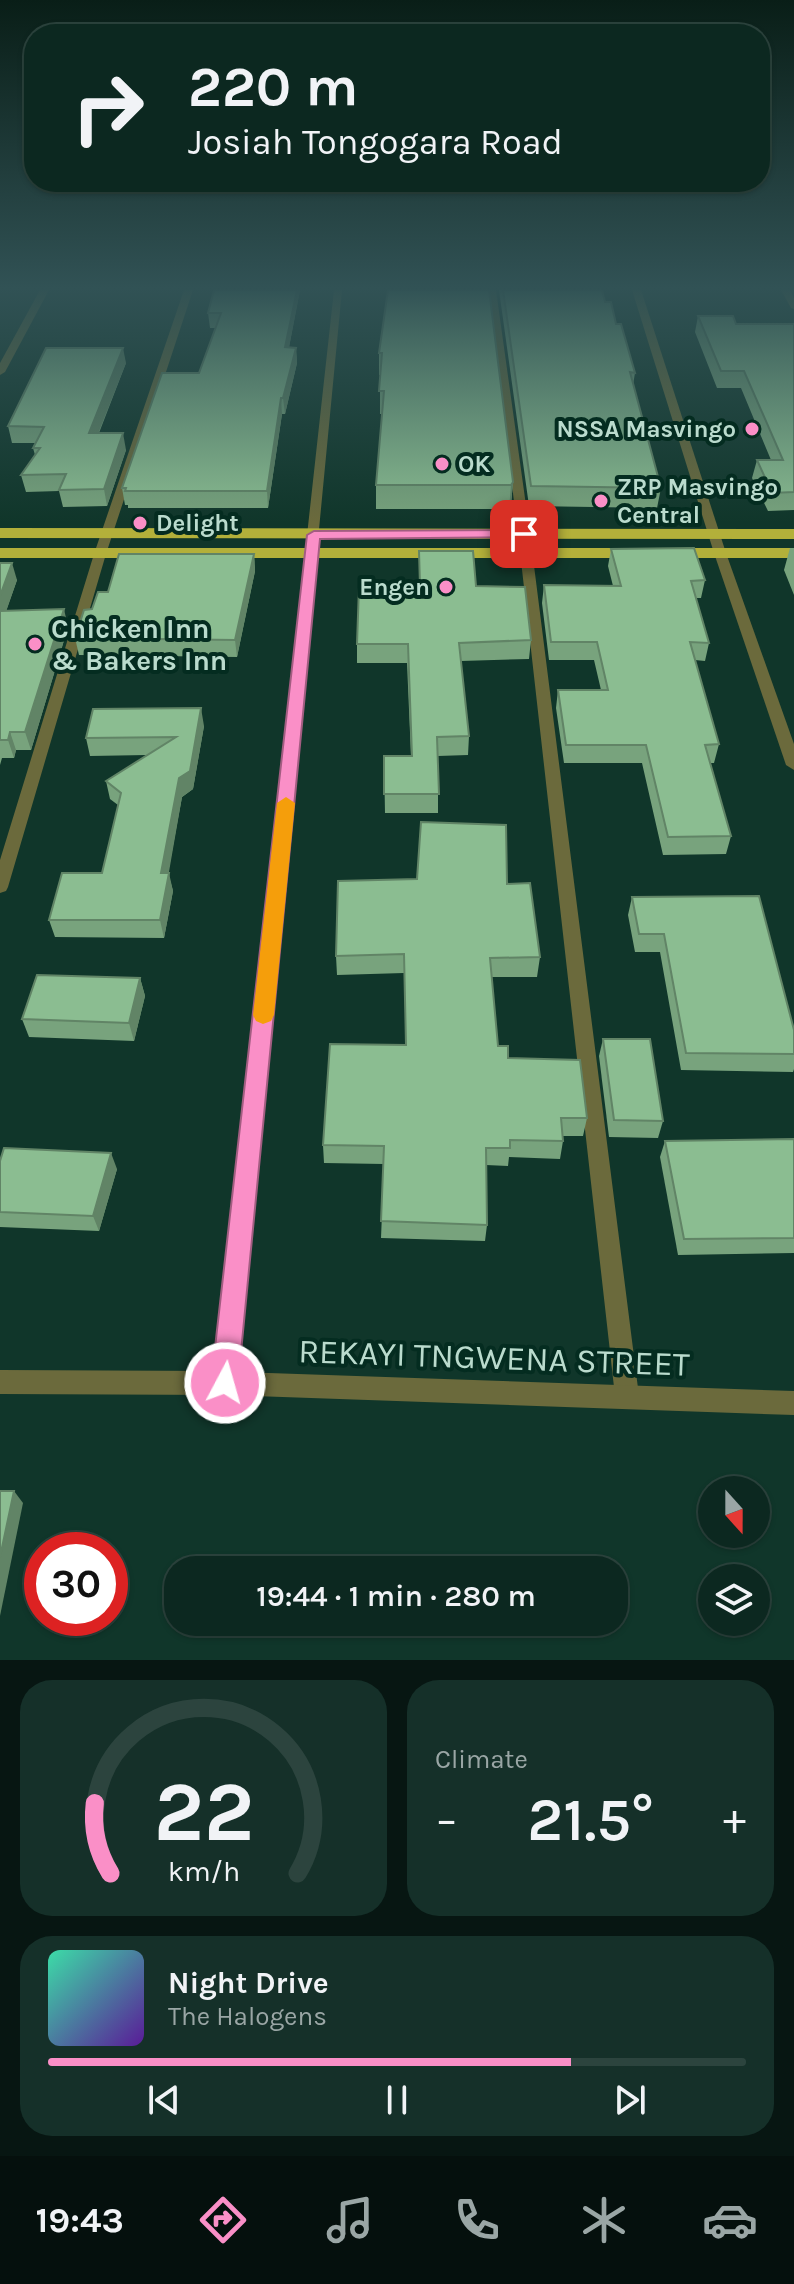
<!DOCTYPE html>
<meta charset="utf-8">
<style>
body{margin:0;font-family:Karla,sans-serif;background:#153029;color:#f1f3f6;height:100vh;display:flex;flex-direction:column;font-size:30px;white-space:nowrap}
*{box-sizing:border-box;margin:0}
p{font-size:26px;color:#9aa6a5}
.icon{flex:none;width:44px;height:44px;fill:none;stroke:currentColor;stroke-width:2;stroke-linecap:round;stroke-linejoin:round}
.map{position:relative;height:1660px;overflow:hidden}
.drawer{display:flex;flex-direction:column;gap:20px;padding:20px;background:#071612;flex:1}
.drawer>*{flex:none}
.guide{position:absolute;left:24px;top:24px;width:746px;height:168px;border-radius:32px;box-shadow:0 2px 6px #0004,0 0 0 2px #2c443e;background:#0c2820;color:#f1f3f6;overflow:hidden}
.needle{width:52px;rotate:159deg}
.buttons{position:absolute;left:698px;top:1476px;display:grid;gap:16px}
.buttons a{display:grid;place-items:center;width:72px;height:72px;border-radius:50%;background:#0c2820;box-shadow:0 2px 6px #0004,0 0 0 2px #2c443e;font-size:40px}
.speed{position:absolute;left:24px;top:1532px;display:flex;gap:16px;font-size:40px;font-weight:700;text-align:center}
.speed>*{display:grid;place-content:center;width:104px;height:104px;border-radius:50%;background:#0c2820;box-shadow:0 2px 6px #0004,0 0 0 2px #2c443e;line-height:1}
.speed .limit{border:12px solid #d22;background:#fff;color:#111}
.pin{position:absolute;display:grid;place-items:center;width:68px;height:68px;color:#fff;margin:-34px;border-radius:16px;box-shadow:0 4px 12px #0006}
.me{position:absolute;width:88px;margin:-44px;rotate:6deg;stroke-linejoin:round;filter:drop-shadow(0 0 6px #0008)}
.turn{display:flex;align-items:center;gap:28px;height:168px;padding:0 32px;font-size:36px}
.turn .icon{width:104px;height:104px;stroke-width:2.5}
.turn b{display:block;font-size:56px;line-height:68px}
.big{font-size:60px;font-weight:600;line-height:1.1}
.drawer .tile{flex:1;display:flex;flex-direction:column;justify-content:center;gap:12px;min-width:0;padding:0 28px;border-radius:32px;background:#153029}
.drawer .dial{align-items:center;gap:0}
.dial svg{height:208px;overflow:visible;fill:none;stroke:#2c443e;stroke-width:7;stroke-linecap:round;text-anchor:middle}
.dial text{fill:#f1f3f6;stroke:none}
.song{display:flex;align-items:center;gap:24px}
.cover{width:96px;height:96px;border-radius:12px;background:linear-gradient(135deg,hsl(160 70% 55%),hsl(270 70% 35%))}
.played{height:8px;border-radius:4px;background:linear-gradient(90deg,#fa8fc7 75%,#2c443e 75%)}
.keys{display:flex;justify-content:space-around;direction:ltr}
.heat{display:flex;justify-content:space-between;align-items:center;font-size:44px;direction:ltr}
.drawer .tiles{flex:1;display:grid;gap:20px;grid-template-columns:1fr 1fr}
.tile:last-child{grid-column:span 2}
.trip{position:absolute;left:164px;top:1556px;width:464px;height:80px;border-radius:32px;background:#0c2820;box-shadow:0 2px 6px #0004,0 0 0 2px #2c443e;font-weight:600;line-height:80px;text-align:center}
.dock{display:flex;height:128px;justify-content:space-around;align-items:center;background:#05100d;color:#9aa6a5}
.dock .icon{width:56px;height:56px}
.dock .selected{color:#fa8fc7}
.dock b{font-size:36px;color:#f1f3f6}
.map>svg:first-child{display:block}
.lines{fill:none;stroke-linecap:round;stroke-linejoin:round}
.service{fill:#6b6a3c;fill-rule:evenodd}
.minor{fill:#6b6a3c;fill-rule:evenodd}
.tertiary{fill:#6b6a3c;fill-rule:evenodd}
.trunk{fill:#b3b03a;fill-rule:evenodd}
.wall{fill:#78a37d}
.shaded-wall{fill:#618466}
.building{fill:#8bbd91;stroke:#618466;stroke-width:2}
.route{fill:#fa8fc7;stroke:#a25d81;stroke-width:2}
.slow{fill:#f59e0b}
.poi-dot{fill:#fa8fc7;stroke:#042c20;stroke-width:3}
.labels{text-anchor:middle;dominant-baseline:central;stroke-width:8;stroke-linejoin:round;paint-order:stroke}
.far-poi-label{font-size:24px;font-weight:bold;fill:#badbcd;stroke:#042c20;text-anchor:start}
.poi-label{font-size:28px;font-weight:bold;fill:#badbcd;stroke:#042c20;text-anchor:start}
.near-street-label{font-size:34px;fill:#badbcd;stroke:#042c20}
</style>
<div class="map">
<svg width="794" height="1660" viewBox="0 0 794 1660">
<rect width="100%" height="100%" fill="#10362a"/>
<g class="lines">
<g class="service">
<polygon points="184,290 193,290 106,554 8,887 6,891 0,893 0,860 94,554"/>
<polygon points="488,290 496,290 530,534 639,1396 635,1404 627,1408 619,1404 615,1396 518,534"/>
<polygon points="781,290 790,290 794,298 794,309 791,308"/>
</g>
<g class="minor">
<polygon points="40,290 49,290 5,372 0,375 0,363"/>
<polygon points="334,290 342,290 238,1372 794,1391 794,1415 225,1395 0,1394 0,1370 215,1371"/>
<polygon points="632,290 641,290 726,553 724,556 716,556 714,553"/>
</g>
<polygon class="tertiary" points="720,549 726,553 794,744 794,770 786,765 714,553"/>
<g class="trunk">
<polygon points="0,528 794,529 794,539 0,538"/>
<rect x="0" y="548" width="794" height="10"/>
</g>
</g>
<g class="wall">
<polygon points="214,290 300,290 289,347 296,348 297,363 285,414 282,414 268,508 128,508 128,505 125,505 122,488 199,373 216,328 210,328 208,313"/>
<polygon points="388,290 513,482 511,505 509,509 376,509 376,485 382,414 380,414 380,375 379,375 379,353"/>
<polygon points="499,290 602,290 605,302 616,324 635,373 633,385 661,488 657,508 529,506"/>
<polygon points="698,316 736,324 794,324 794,510 768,511 752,478 757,460 771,460 741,388 717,388 695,332"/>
<polygon points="126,363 99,433 126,450 107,506 63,507 59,491 26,492 21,475 35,455 33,448 36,443 12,443 8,426"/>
<polygon points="790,548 794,548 794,595 784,570"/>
<polygon points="611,549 705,580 701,598 696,598 709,643 705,661 695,660 719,744 714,763 710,763 731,836 726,854 663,855 642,763 564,763 556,708 558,690 601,690 594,660 549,660 542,603 544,585 613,586 608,566"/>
<polygon points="254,554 255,571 237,657 79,655 75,638 92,609 108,592"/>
<polygon points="0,563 17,580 6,611 68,627 31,750 16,750 14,758 2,758 0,765"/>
<polygon points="476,586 531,640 529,659 461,661 469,736 468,755 438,756 438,813 385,813 384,756 411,756 407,663 357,663 357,644"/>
<polygon points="204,726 193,789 182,797 168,873 173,891 164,938 55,937 49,920 102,873 118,805 110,799 106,781 147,755 90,756 86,738"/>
<polygon points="507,884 540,957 537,977 491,977 498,1046 508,1058 587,1118 583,1136 563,1136 563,1141 560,1159 509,1157 508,1166 486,1165 487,1225 485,1241 381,1238 384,1164 324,1163 323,1145 406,1045 404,973 337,975 336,956"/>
<polygon points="632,897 794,1030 794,1069 793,1072 681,1070 660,952 635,952 628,915"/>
<polygon points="140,978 145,996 134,1041 29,1037 22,1019"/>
<polygon points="603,1039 663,1121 658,1138 609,1137 599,1056"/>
<polygon points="794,1139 794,1253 678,1255 660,1157 665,1141"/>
<polygon points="0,1161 117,1169 99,1231 0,1227"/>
</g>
<g class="shaded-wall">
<polygon points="297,290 300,290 286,363 285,347"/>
<polygon points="123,348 126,363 92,449 89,433"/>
<polygon points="296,348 297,363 285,414 283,398"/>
<polygon points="281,398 282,414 268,508 267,491"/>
<polygon points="123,433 126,450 107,506 104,489"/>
<polygon points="513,482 511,505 509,509 511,485"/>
<polygon points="254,554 255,571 237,657 235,640"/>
<polygon points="12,563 17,580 0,629 0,596"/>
<polygon points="64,609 68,627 31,750 25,732"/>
<polygon points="201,708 204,726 193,789 182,797 166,889 169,873 173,891 164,938 160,920 161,873 179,778"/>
<polygon points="10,732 16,750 14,758 8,740"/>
<polygon points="140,978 145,996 134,1041 129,1023"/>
<polygon points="111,1153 117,1169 99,1231 93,1216"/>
<polygon points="14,1491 23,1503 0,1616 0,1557"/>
</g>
<g class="building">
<polygon points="214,290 297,290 285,347 296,348 283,398 281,398 267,491 125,491 126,488 122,488 162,373 199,373 221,313 208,313"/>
<polygon points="388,290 489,290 513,482 511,485 376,485 384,391 379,391 382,353 379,353"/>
<polygon points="503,290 602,290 605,302 611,302 616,324 621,324 635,373 630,372 661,488 531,486"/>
<polygon points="698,316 733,316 736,324 794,324 794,492 772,493 757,460 783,460 744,371 721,371"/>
<polygon points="46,348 123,348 89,433 123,433 104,489 59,490 66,474 21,475 40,448 33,448 44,427 8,426"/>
<polygon points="694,548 705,580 691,581 709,643 690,642 719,744 705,745 731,836 668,837 646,745 566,745 558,690 608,690 597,642 551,642 544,585 621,586 611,549"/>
<polygon points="419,551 473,551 476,586 525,587 531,640 459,643 469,736 437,737 439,794 384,794 384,756 412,756 408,644 357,644 359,587 420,586"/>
<polygon points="119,554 254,554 235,640 75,638 84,610 92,609 98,592 108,592"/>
<polygon points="0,563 12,563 0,596"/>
<polygon points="64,609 25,732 10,732 8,740 0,740 0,611"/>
<polygon points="201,708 190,771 179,778 161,873 169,873 160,920 49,920 62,873 102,873 121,793 106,781 176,737 86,738 93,709"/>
<polygon points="421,822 506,825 507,884 530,883 540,957 490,958 498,1046 508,1046 508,1058 580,1060 587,1118 561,1118 563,1141 510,1140 510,1148 486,1148 487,1225 381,1221 384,1146 323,1145 330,1044 406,1045 404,954 336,956 338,881 417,879"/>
<polygon points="759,896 794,1030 794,1054 686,1053 664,934 639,934 632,897"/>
<polygon points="37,975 140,978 129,1023 22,1019"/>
<polygon points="603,1039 650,1039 663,1121 614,1120"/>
<polygon points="794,1139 794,1238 684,1239 665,1141"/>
<polygon points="4,1148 111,1153 93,1216 0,1212 0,1161"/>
<polygon points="0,1491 14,1491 0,1557"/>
</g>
<linearGradient id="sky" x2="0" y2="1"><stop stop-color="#091e17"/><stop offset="0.55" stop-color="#315255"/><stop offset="1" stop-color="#315255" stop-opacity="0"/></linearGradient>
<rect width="794" height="523" fill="url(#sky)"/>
<polygon class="route" points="524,530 529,531 529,537 320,539 238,1383 234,1393 225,1396 215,1393 211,1383 307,535 314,531"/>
<polygon class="slow" points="286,797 295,803 274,1015 271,1021 263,1024 256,1021 253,1015 277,803"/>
<g class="poi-dot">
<circle cx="752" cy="429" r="8"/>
<circle cx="442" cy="464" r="8"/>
<circle cx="601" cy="501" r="8"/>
<circle cx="140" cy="523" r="8"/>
<circle cx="446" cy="587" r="8"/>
<circle cx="35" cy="644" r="8"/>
</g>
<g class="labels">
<g class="far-poi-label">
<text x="736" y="429" text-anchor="end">NSSA Masvingo</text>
<text x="458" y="464">OK</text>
<text x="617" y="487">ZRP Masvingo<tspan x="617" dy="28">Central</tspan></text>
<text x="156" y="523">Delight</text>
<text x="430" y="587" text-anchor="end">Engen</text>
</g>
<g class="poi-label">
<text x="51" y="628">Chicken Inn<tspan x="51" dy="32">&amp; Bakers Inn</tspan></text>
</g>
<g class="near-street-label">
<text transform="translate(494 1358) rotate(2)">REKAYI TNGWENA STREET</text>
</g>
</g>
</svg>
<div class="buttons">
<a><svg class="needle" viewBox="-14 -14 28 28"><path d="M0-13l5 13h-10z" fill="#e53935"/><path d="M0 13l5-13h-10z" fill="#9aa6a5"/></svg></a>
<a><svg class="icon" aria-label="layers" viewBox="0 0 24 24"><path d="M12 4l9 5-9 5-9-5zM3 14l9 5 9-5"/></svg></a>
</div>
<div class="speed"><div class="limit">30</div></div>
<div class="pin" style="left:524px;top:534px;background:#d93025"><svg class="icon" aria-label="arrive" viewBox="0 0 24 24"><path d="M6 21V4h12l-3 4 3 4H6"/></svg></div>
<svg class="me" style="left:225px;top:1383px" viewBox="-20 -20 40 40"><circle r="17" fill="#fa8fc7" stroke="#fff" stroke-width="3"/><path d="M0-11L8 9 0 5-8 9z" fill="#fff"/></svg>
<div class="trip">19:44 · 1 min · 280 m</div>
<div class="guide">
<div class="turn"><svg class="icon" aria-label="right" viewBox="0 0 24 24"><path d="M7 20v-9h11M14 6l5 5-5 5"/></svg><div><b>220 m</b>Josiah Tongogara Road</div></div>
</div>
</div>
<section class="drawer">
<div class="tiles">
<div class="tile dial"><svg viewBox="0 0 100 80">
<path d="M14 69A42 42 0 1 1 86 69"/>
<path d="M14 69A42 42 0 0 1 8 42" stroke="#fa8fc7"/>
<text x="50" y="56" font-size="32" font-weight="700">22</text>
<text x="50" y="72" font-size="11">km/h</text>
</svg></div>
<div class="tile"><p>Climate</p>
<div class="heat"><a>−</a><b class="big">21.5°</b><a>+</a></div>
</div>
<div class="tile">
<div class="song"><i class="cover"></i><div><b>Night Drive</b><p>The Halogens</p></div></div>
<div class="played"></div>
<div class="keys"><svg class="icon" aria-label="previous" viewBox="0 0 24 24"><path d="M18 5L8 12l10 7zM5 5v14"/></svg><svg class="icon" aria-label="pause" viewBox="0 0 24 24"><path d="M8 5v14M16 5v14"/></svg><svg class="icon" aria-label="next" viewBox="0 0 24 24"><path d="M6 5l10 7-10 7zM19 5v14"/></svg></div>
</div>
</div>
</section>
<nav class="dock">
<b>19:43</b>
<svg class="icon selected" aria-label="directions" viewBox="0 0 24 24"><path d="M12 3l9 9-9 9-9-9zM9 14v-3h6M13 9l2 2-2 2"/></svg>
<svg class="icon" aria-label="music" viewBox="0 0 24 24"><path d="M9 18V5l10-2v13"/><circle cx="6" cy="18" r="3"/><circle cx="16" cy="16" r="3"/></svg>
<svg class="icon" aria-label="phone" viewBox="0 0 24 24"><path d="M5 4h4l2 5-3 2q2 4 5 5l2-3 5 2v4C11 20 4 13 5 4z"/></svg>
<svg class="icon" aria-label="climate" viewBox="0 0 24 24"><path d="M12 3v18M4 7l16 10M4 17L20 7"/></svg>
<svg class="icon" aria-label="car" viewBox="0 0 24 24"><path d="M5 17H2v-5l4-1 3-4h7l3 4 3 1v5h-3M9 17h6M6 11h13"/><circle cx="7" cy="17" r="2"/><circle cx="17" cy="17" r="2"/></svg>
</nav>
